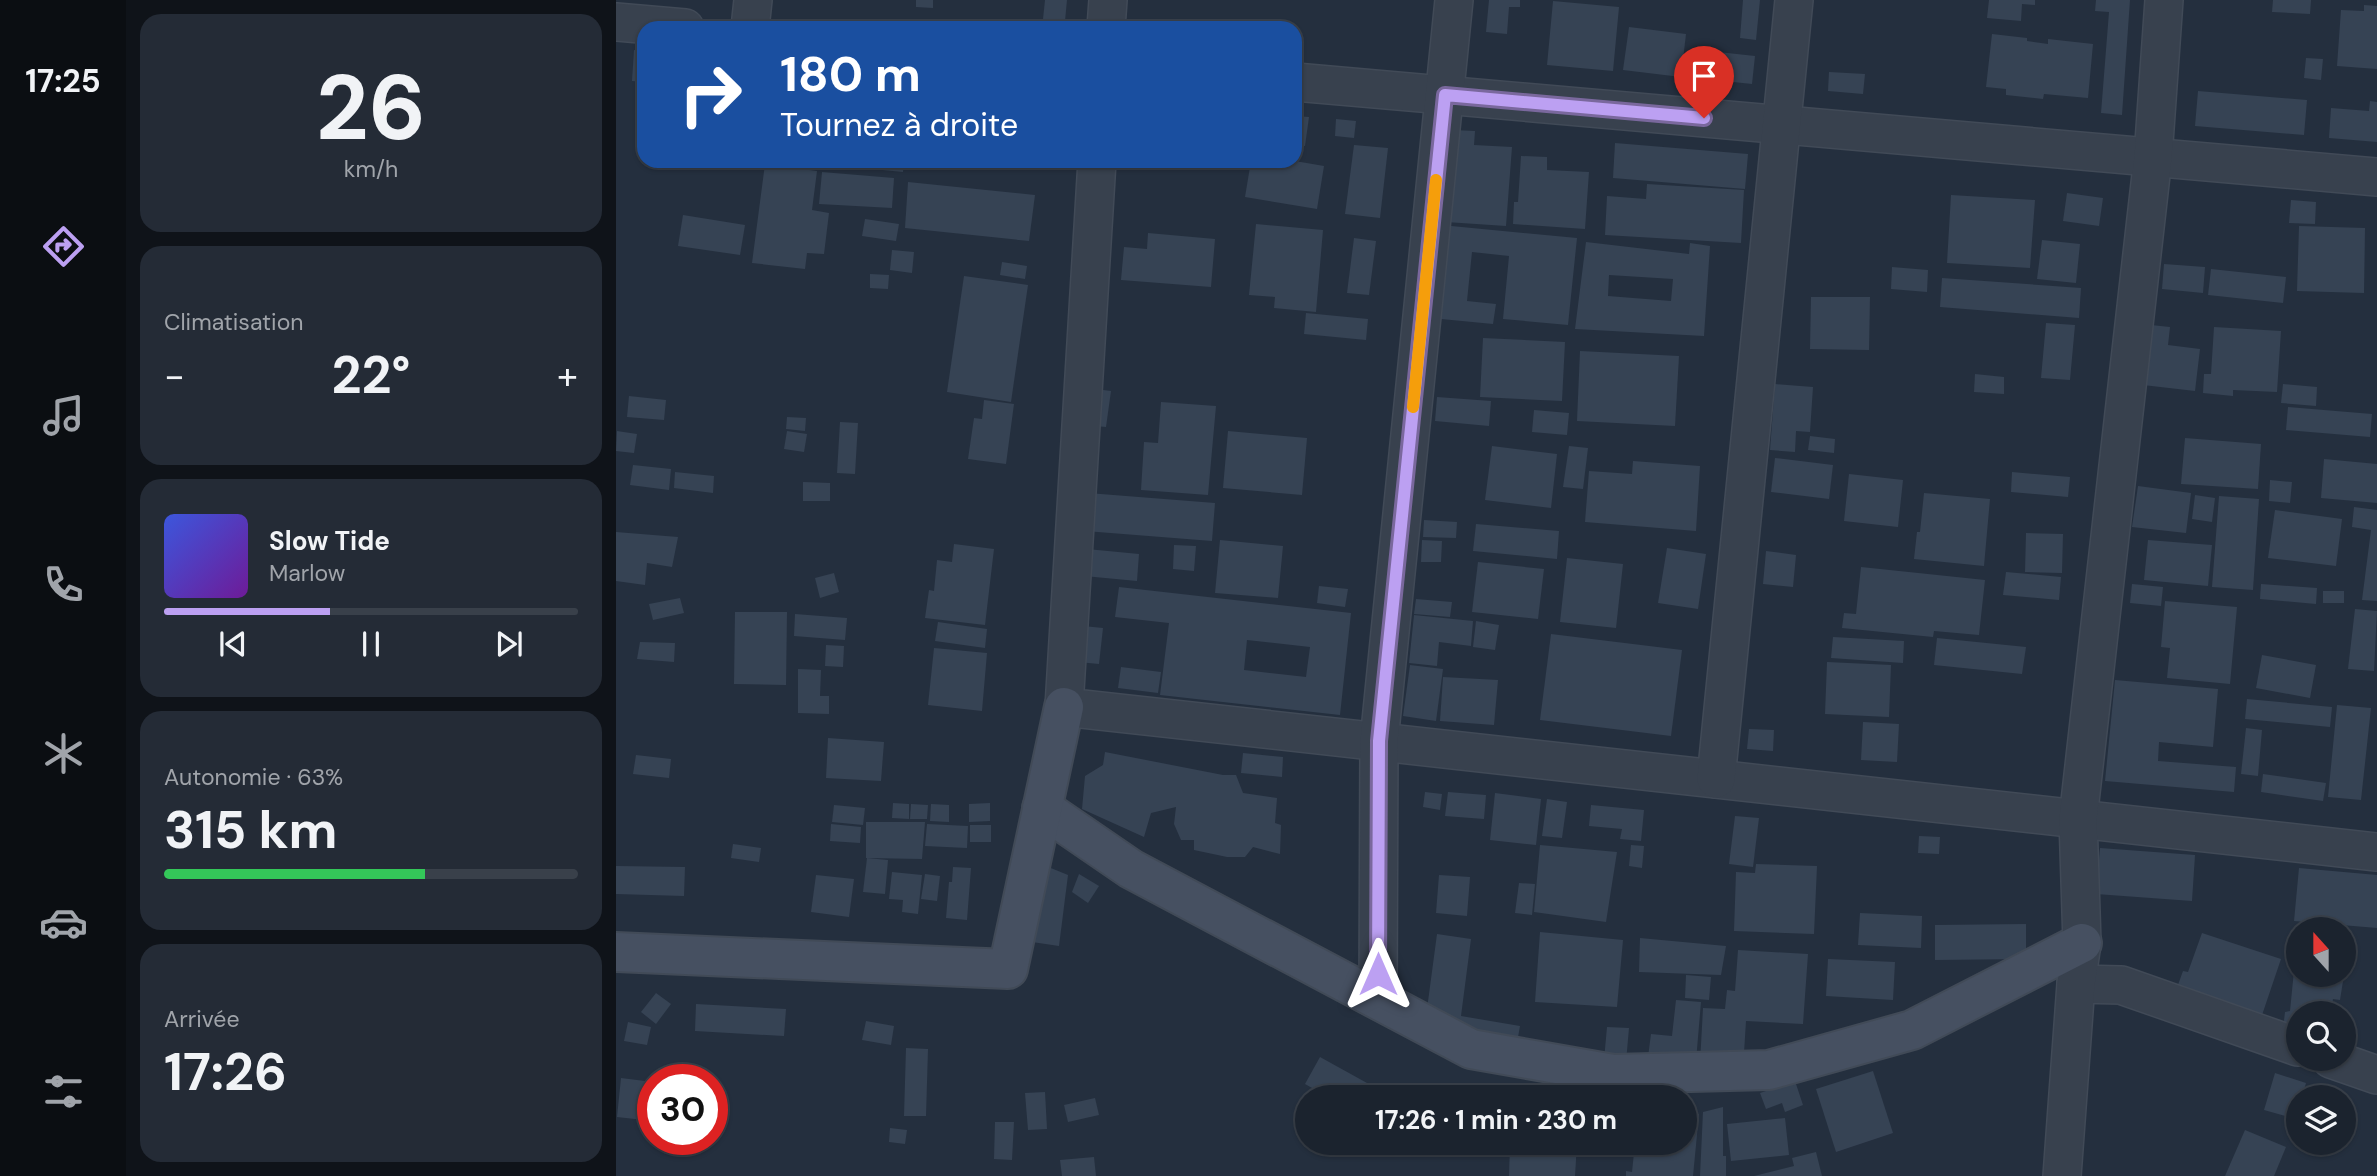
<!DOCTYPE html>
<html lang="fr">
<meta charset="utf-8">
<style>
body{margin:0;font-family:"DM Sans",sans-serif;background:#242b36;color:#f1f3f6;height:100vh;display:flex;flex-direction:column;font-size:26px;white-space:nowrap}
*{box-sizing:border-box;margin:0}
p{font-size:23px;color:#a0a4aa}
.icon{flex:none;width:38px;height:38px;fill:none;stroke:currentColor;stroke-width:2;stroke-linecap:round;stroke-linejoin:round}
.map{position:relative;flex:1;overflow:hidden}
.panel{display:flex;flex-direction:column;gap:14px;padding:14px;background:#0f1319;width:490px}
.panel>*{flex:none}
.top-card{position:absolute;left:21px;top:21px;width:665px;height:147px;border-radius:21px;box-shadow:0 2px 5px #0004,0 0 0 2px #39404a;background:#1a4fa0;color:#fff;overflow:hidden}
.needle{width:46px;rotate:339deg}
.tools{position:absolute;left:1670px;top:917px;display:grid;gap:14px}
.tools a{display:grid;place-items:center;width:70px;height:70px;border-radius:50%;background:#1b232e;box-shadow:0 2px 5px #0004,0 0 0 2px #39404a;font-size:35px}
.speed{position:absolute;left:21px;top:1064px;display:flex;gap:14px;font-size:35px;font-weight:700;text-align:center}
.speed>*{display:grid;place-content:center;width:91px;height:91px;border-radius:50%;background:#1b232e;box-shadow:0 2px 5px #0004,0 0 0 2px #39404a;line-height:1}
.speed .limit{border:10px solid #d22;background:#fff;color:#111}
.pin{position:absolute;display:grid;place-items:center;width:60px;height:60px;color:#fff;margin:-72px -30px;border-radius:50% 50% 50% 0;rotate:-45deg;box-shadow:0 0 7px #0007}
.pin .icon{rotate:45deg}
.me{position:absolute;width:77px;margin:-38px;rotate:0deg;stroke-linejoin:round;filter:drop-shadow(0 0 5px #0008)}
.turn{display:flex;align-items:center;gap:24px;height:147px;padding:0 28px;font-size:32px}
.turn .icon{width:91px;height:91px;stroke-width:2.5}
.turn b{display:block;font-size:49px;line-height:60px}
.big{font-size:52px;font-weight:700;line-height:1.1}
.panel .widget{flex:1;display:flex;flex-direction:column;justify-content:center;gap:10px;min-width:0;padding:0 24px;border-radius:21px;background:#242b36}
.panel .dial{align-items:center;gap:0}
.dial b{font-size:91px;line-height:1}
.song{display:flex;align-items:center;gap:21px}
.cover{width:84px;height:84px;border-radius:10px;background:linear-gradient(135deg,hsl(230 70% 55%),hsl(280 70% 35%))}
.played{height:7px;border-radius:4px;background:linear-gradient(90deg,#bca0f2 40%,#39404a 40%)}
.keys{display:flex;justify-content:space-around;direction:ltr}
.heat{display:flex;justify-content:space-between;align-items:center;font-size:38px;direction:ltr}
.charge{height:10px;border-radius:5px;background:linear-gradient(90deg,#34c759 63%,#39404a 0)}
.trip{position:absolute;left:679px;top:1085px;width:402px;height:70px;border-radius:35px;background:#1b232e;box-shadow:0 2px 5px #0004,0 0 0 2px #39404a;font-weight:700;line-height:70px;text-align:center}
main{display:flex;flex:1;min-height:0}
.menu{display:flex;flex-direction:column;width:126px;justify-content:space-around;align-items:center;background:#0b0e12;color:#a0a4aa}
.menu .icon{width:49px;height:49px}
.menu .active{color:#bca0f2}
.menu b{font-size:32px;color:#f1f3f6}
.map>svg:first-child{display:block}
.building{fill:#364354;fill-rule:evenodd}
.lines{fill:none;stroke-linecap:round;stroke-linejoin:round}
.street-casing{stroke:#414a57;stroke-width:40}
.secondary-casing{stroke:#414a57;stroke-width:42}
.street{stroke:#38414e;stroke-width:37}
.secondary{stroke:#465061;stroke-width:38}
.route-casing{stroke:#7a689d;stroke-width:18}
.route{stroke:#bca0f2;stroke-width:12}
.slow{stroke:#f59e0b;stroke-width:12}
</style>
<main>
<nav class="menu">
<b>17:25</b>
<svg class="icon active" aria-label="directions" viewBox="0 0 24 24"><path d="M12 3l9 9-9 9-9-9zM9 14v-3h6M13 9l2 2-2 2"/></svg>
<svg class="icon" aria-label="music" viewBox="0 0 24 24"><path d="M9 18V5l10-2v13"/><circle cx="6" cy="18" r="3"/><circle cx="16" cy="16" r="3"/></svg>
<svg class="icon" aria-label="phone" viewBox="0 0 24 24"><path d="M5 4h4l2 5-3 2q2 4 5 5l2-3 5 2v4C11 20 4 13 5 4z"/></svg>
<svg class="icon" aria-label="climate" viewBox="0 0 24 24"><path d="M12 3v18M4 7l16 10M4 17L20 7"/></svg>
<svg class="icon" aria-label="car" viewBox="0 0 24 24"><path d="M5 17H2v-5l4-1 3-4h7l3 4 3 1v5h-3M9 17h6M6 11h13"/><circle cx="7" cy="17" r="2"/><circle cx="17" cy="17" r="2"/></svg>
<svg class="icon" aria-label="filters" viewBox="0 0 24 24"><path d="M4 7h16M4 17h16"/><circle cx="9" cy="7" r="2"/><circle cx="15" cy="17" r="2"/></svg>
</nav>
<section class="panel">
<div class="widget dial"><b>26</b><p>km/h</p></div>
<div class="widget"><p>Climatisation</p>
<div class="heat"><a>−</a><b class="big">22°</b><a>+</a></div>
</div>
<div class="widget">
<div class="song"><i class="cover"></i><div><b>Slow Tide</b><p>Marlow</p></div></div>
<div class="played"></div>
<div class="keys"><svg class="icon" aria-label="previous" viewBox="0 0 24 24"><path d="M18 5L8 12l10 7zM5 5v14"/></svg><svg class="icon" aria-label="pause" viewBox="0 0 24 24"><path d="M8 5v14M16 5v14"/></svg><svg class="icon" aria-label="next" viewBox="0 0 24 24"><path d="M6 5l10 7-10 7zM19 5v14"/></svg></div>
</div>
<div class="widget"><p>Autonomie · 63%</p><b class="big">315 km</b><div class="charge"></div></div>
<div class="widget"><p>Arrivée</p><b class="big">17:26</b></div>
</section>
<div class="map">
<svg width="1761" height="1176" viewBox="0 0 1761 1176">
<rect width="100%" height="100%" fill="#242f3e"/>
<g class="building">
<polygon points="300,0 317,0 317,8 300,7"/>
<polygon points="429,0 451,0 449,21 427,19"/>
<polygon points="873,0 904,0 904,7 893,7 891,34 870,32"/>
<polygon points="1127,0 1144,0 1140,40 1124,38"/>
<polygon points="1373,0 1419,0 1419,5 1406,4 1405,21 1371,18"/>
<polygon points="1480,0 1514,0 1506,115 1485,113 1493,12 1479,11"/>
<polygon points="1657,0 1695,0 1694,14 1656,12"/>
<polygon points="937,1 1003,7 997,71 931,65"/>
<polygon points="1748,5 1761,6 1761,69 1721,66 1725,10 1748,11"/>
<polygon points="1013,27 1070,34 1065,77 1007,70"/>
<polygon points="1376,34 1411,38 1411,41 1432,44 1432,39 1477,44 1472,98 1428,94 1427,99 1390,95 1390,89 1370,87"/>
<polygon points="1075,49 1139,56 1136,84 1071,77"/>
<polygon points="18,50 28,51 28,82 16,81"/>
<polygon points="1690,58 1707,59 1705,80 1688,78"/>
<polygon points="1213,72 1249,74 1247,94 1212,91"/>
<polygon points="1582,91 1691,100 1688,135 1579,126"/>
<polygon points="1754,101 1761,102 1761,142 1713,138 1715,108 1753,111"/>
<polygon points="679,116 693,117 689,146 679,145"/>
<polygon points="720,119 740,121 738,138 719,136"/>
<polygon points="837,130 859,131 858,145 896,147 890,226 830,222"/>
<polygon points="999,143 1132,154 1129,189 997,178"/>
<polygon points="738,145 772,148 764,218 729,214"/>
<polygon points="905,156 931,157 931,170 973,172 969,229 897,224 898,202 902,202"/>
<polygon points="236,161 288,161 287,172 235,167"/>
<polygon points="635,161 679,161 708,166 701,209 629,197"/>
<polygon points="149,164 201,171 196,210 213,213 208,254 191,253 189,269 136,263"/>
<polygon points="206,172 278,178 276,208 203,204"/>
<polygon points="292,182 419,195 413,241 289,228"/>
<polygon points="1031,184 1128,190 1125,243 989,235 991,196 1030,199"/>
<polygon points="1451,193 1487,198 1483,226 1447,221"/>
<polygon points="1335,195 1419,200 1414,268 1331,263"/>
<polygon points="1675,200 1700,202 1699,224 1673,223"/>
<polygon points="67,215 129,225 124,255 62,246"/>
<polygon points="249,219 283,224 280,241 246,236"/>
<polygon points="640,224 707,230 700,312 658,308 659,297 633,295"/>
<polygon points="825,225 961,238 952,325 887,319 893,256 856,252 851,301 880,304 877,324 815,318"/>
<polygon points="1683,226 1749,228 1748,293 1681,291"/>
<polygon points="532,233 599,239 595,287 505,280 508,247 531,249"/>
<polygon points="738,238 760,241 753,295 731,293"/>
<polygon points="1426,240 1464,244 1460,283 1421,279"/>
<path d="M970,242L1073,254L1074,243L1094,246L1088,336L959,329ZM993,275L1057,279L1055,301L992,296Z"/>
<polygon points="276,250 298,252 296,273 274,270"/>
<polygon points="386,262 411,266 409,279 384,275"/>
<polygon points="1548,264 1589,267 1587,293 1546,289"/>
<polygon points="1276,267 1312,270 1311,292 1275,289"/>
<polygon points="1595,269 1670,277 1667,303 1592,295"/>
<polygon points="254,274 273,275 272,289 254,288"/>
<polygon points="348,276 412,285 395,402 331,392"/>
<polygon points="1326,278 1465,288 1463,318 1324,307"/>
<polygon points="1195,297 1254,297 1253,350 1194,349"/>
<polygon points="690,313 752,319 750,340 688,334"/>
<polygon points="1430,323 1459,325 1454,380 1425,378"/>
<polygon points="1535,325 1554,327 1552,345 1584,349 1579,391 1527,385"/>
<polygon points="1598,327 1665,331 1661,392 1617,390 1617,396 1587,393 1588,374 1595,374"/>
<polygon points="867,338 949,342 946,401 864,397"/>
<polygon points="964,351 1063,356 1059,426 961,421"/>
<polygon points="1359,374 1388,377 1388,394 1358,392"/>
<polygon points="1159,384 1197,387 1194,432 1180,431 1179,452 1154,450"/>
<polygon points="1667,384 1701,387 1700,406 1665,403"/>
<polygon points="472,388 495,391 490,427 468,425"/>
<polygon points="13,396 50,400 48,420 11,417"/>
<polygon points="821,397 875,401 873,426 819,421"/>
<polygon points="368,400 398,404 390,464 352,459 358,418 366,419"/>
<polygon points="545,402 600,406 592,495 525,490 528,442 542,443"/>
<polygon points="1672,407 1756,414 1754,437 1670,430"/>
<polygon points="918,410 953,413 951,435 916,432"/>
<polygon points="171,417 190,418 189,431 170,429"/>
<polygon points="224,422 242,423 239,474 221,473"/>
<polygon points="1,431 21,434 18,453 0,451"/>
<polygon points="171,431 191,434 188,452 168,449"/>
<polygon points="612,431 691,438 686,495 607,488"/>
<polygon points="1194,436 1219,439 1218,453 1192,450"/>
<polygon points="1569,438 1645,444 1642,489 1565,484"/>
<polygon points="876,446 941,454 935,508 869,500"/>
<polygon points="953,446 972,448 967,489 947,487"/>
<polygon points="1159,458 1217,465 1213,499 1155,492"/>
<polygon points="1708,459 1761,464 1761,503 1705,498"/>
<polygon points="1017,461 1084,466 1080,531 969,522 973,471 1016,474"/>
<polygon points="17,465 55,469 53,490 14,485"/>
<polygon points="59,472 98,476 97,493 58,488"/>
<polygon points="1396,472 1454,477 1452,497 1395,492"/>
<polygon points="1233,474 1287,480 1282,527 1228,521"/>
<polygon points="1654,480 1676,482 1674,503 1653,501"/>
<polygon points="187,482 214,483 214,501 187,501"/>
<polygon points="1522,486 1575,493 1570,533 1516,527"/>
<polygon points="472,493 599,503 596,541 469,531"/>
<polygon points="1308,493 1374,499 1368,566 1298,559 1301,532 1304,532"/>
<polygon points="1579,495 1599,498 1596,522 1576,519"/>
<polygon points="1603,496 1643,499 1637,590 1596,587"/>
<polygon points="1738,507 1761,510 1761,601 1746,600 1755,530 1736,527"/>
<polygon points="1659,510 1726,519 1720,566 1652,558"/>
<polygon points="808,520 841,522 840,538 807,537"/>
<polygon points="860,524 943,531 941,559 857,551"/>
<polygon points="0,532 62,537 56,567 31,563 29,585 0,581"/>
<polygon points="1410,533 1447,534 1446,573 1409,572"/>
<polygon points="604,540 667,546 662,598 599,593"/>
<polygon points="806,540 826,541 825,562 805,562"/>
<polygon points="1532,540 1596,545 1592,586 1528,580"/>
<polygon points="338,544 378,549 369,625 309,618 313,590 318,591 321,560 336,562"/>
<polygon points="558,545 580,546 578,571 557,569"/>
<polygon points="1051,548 1090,554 1082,609 1042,603"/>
<polygon points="471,549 523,554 521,581 468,576"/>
<polygon points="1150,551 1180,555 1177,587 1147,584"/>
<polygon points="951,558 1007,564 1000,628 944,622"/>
<polygon points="862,562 928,569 922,619 856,612"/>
<polygon points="1245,567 1369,580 1363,635 1318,631 1317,637 1226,628 1228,613 1240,614"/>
<polygon points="1390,572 1445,577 1443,600 1387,595"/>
<polygon points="218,573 223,592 204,598 199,578"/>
<polygon points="1516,584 1547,587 1545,606 1514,603"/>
<polygon points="1645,584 1701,588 1700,604 1644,599"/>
<polygon points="703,586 732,589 729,607 701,603"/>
<path d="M503,587L735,613L724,715L544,695L553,623L499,617ZM631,640L694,647L690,677L628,670Z"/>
<rect x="1707" y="591" width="21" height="12"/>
<polygon points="64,598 68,613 37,620 33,604"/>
<polygon points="800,599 836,602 834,617 798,614"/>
<polygon points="1549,601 1621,607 1614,684 1551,678 1554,648 1545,647"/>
<polygon points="1739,609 1761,611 1758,671 1732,669"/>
<polygon points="119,612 171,612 170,685 118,684"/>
<polygon points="179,614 231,618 229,640 178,636"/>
<polygon points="798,615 857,621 855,646 823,642 821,666 793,663"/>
<polygon points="860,621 883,625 879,650 857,647"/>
<polygon points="322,622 371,629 369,648 319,641"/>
<polygon points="467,626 487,628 483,664 462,662"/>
<polygon points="935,634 1066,650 1055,736 924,720"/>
<polygon points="1217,637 1288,641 1287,663 1215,658"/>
<polygon points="1321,638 1410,647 1406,674 1318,665"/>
<polygon points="24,642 59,643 58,662 21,659"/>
<polygon points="210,645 228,646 227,667 209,666"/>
<polygon points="318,648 371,653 366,711 312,705"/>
<polygon points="1646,655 1700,665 1694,698 1640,688"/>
<polygon points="1211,662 1275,665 1273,717 1209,714"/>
<polygon points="794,665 827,669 820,721 787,716"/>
<polygon points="505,667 545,672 542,693 502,688"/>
<polygon points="182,669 205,670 204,696 213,696 213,714 182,713"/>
<polygon points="827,677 882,680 878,725 824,721"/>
<polygon points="1499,680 1602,689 1597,747 1543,742 1542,761 1620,767 1618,792 1489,781"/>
<polygon points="1631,699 1716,707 1714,727 1629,719"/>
<polygon points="1721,705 1755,708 1745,800 1712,797"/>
<polygon points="1247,722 1283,724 1281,762 1245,760"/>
<polygon points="1630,728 1646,730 1642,776 1625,774"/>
<polygon points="1133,729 1158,730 1157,751 1131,749"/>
<polygon points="212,738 268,742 265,781 210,778"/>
<polygon points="489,752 607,775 620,775 627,793 661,798 659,823 665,825 664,854 637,847 629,857 611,857 578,850 578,840 565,840 558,824 560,807 535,813 528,837 466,809 469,776 487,765"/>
<polygon points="627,753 667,757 666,777 625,773"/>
<polygon points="20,755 55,759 53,778 17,774"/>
<polygon points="1647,774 1710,783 1707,801 1645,792"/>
<polygon points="809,792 826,794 824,810 807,807"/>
<polygon points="832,792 870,795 868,819 829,816"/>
<polygon points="879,793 925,799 920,845 874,840"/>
<polygon points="931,799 951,802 946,838 926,836"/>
<polygon points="277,803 293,804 293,819 276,818"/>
<polygon points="374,803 374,821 353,822 353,804"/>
<polygon points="295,804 312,805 311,819 294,819"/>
<polygon points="315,804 333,805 333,822 314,821"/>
<polygon points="218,805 249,808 247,825 216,822"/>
<polygon points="975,805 1028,810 1025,841 1004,839 1006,829 973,826"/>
<polygon points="1119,816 1143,818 1137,867 1113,864"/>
<polygon points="250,822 309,822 306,859 250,858"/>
<polygon points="215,824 245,827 244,843 214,841"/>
<polygon points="311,824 352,826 351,848 309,846"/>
<rect x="354" y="825" width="21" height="17"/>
<polygon points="1303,836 1324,837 1323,854 1302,853"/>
<polygon points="117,844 145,848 143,862 115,858"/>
<polygon points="924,845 1001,852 990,922 918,912"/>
<polygon points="1015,845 1028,846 1026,868 1013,866"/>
<polygon points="1484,848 1579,855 1576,901 1480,894"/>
<polygon points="251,858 272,860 269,894 247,892"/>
<polygon points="425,864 452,875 443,946 416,942"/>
<polygon points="1140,864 1201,866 1198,934 1118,931 1120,872 1139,873"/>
<polygon points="0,866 69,867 68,896 0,894"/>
<polygon points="337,867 355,868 351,920 330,918 333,882 336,882"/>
<polygon points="1683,868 1761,875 1761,928 1678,921"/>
<polygon points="276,872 306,875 302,914 286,912 287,900 273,899"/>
<polygon points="309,874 324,876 321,901 305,899"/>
<polygon points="463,874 483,886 472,903 456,892"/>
<polygon points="200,875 238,879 233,917 195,912"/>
<polygon points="823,875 854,877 851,916 820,913"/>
<polygon points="903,883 919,884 916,915 899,913"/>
<polygon points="1244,913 1306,916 1305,948 1242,945"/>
<polygon points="1410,924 1410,959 1319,960 1319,925"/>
<polygon points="924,932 1007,940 1001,1007 919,1002"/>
<polygon points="1586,933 1665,959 1644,1021 1559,993 1567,971 1572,972"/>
<polygon points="821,934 855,939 845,1016 904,1026 899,1054 807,1039"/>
<polygon points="1024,938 1110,946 1105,975 1023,972"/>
<polygon points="1122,950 1192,954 1187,1024 1130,1021 1128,1053 1084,1063 1087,1008 1109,1009 1111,990 1119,991"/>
<polygon points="1680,950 1682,950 1682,975 1728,975 1724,1000 1717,999 1715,1013 1682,1013 1682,1034 1667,1029 1669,1012 1674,1011"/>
<polygon points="1212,959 1279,962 1277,1000 1210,996"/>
<polygon points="1070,975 1095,977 1093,1000 1069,998"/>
<polygon points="40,993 55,1004 40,1024 25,1012"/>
<polygon points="1060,1000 1085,1002 1080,1061 1032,1057 1035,1034 1056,1036"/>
<polygon points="80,1004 170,1009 168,1036 79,1031"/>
<polygon points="250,1021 278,1026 275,1045 246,1040"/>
<polygon points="12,1022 35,1027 31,1045 8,1041"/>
<polygon points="991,1027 1013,1028 1010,1062 988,1060"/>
<polygon points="290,1048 312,1049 310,1116 288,1116"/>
<polygon points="704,1057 751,1083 743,1097 712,1097 689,1084"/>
<polygon points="1257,1071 1277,1133 1220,1152 1200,1089"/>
<polygon points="1659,1073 1690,1083 1686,1097 1682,1097 1680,1119 1648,1110"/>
<polygon points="5,1078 37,1082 37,1121 1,1117"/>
<polygon points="1179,1081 1187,1105 1169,1112 1166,1103 1150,1109 1144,1093"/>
<polygon points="429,1092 431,1129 412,1130 409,1093"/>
<polygon points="479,1098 483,1115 452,1122 448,1105"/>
<polygon points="1107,1107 1107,1156 1110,1156 1110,1176 1084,1176 1087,1112"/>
<polygon points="1070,1112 1083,1114 1077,1176 1010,1176 1010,1171 1016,1172 1019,1143 1069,1143"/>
<polygon points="1169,1118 1173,1155 1115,1161 1111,1124"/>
<polygon points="379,1122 398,1122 396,1160 378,1159"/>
<polygon points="274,1128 291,1130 289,1144 273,1142"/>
<polygon points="1629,1130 1670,1147 1658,1176 1609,1176"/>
<polygon points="894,1143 961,1143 959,1176 893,1176"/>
<polygon points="1200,1152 1206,1176 1138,1176 1178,1166 1176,1158"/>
<polygon points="478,1157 480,1176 446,1176 444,1160"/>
</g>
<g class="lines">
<defs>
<g id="street">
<polyline points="0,22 69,28"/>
<polyline points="134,28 137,0"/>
<polyline points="490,28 492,0"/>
<polyline points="679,82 1761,177"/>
<polyline points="481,161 448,707 1761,852"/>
<polyline points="1100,779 1178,0"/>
<polyline points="1460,984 1505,985 1682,1047"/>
<polyline points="762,999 763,741 838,0"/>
<polyline points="1715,1059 1761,1075"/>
<polyline points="1446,1176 1460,984 1466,943 1462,819 1537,157 1548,0"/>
</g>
<g id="secondary">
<polyline points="426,808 515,869 855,1049 997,1074 1153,1070 1296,1030 1466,943"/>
<polyline points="0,952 392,969 448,707"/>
</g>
</defs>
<use href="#street" class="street-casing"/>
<use href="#secondary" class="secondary-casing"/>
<use href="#street" class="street"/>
<use href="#secondary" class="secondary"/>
</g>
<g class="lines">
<defs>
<polyline id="route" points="762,974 763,741 829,95 1088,118"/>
</defs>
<use href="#route" class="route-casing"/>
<use href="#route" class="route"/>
<polyline class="slow" points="797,407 820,180"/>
</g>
</svg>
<div class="tools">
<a><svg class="needle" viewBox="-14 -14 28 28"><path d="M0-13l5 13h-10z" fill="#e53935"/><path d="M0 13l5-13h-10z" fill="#a0a4aa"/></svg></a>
<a><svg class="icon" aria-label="search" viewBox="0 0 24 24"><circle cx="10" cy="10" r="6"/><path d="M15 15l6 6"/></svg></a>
<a><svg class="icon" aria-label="layers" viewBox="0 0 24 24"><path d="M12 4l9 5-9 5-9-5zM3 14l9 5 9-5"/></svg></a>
</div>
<div class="speed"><div class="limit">30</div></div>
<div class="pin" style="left:1088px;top:118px;background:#d93025"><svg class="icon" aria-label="arrive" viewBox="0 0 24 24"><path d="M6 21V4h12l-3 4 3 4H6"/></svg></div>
<svg class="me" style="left:762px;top:974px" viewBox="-20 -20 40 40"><path d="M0-17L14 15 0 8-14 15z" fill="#bca0f2" stroke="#fff" stroke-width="4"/></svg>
<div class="trip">17:26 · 1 min · 230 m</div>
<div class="top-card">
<div class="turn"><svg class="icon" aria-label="right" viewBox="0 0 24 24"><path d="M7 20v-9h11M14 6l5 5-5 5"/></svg><div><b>180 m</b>Tournez à droite</div></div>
</div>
</div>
</main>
